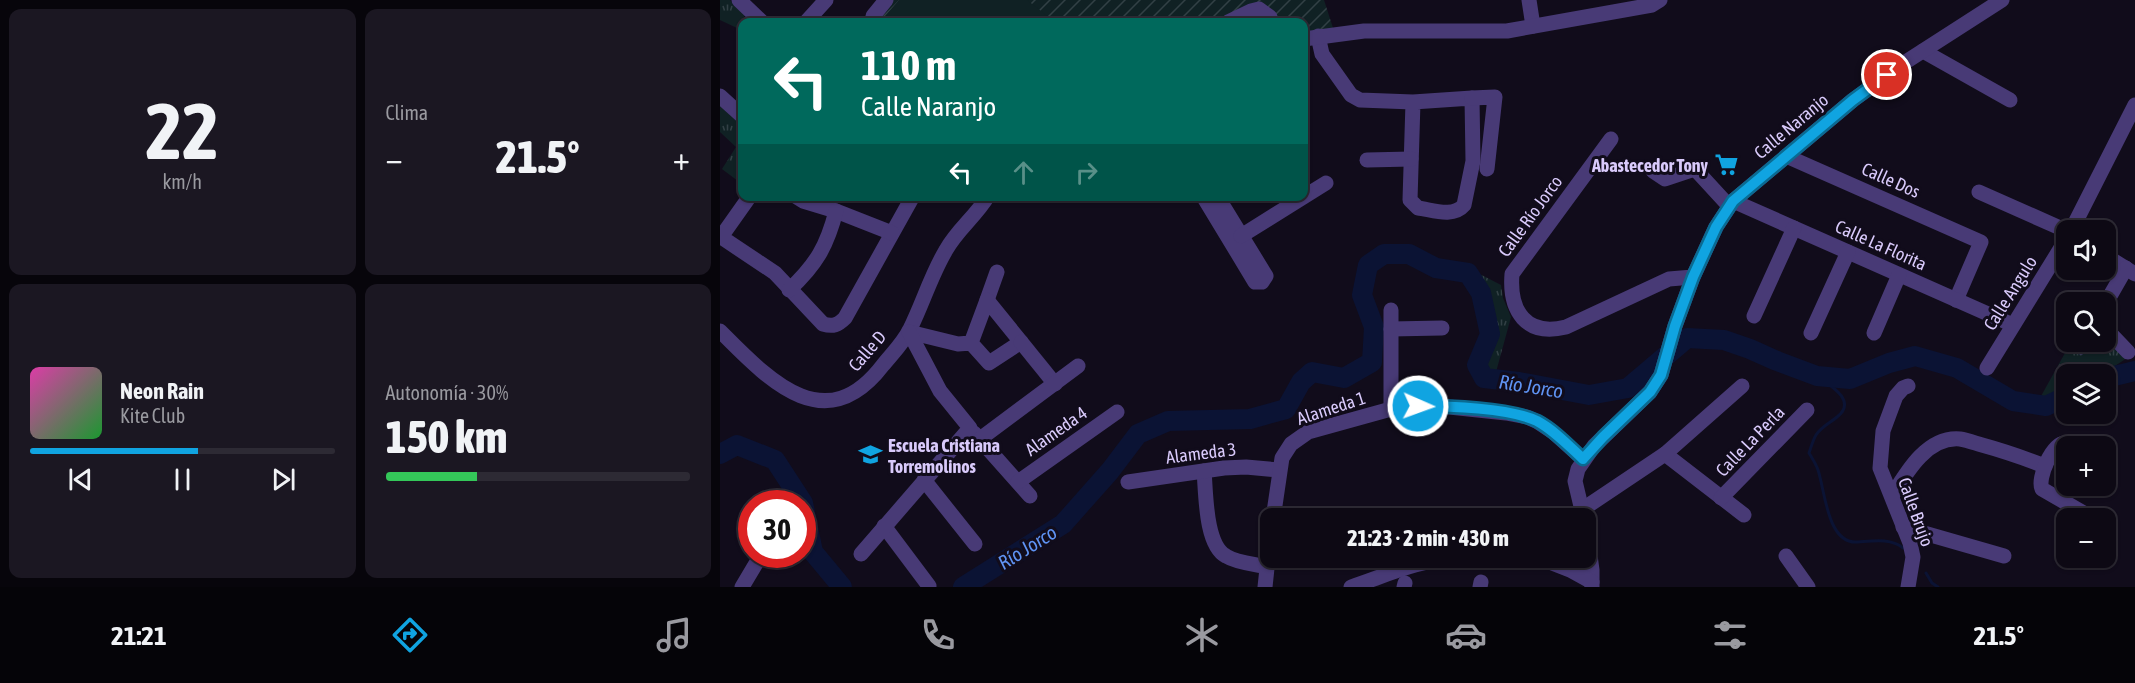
<!DOCTYPE html>
<html lang="es">
<meta charset="utf-8">
<style>
body{margin:0;font-family:"Asap Condensed",sans-serif;background:#1b1722;color:#f1f3f6;height:100vh;display:flex;flex-direction:column;font-size:22px;white-space:nowrap}
*{box-sizing:border-box;margin:0}
p{font-size:20px;color:#9a9aa0}
.icon{flex:none;width:33px;height:33px;fill:none;stroke:currentColor;stroke-width:2;stroke-linecap:round;stroke-linejoin:round}
.map{position:relative;flex:1;overflow:hidden}
.drawer{display:flex;flex-direction:column;gap:9px;padding:9px;background:#07050b;width:720px}
.drawer>*{flex:none}
.top-card{position:absolute;left:18px;top:18px;width:570px;height:183px;border-radius:12px;box-shadow:0 2px 4px #0004,0 0 0 2px #2d2a34;background:#00695c;color:#fff;overflow:hidden}
.controls{position:absolute;left:1336px;top:220px;display:grid;gap:12px}
.controls a{display:grid;place-items:center;width:60px;height:60px;border-radius:12px;background:#0d0914;box-shadow:0 2px 4px #0004,0 0 0 2px #2d2a34;font-size:30px}
.speed{position:absolute;left:18px;top:490px;display:flex;gap:12px;font-size:30px;font-weight:700;text-align:center}
.speed>*{display:grid;place-content:center;width:78px;height:78px;border-radius:50%;background:#0d0914;box-shadow:0 2px 4px #0004,0 0 0 2px #2d2a34;line-height:1}
.speed .limit{border:9px solid #d22;background:#fff;color:#111}
.pin{position:absolute;display:grid;place-items:center;width:51px;height:51px;color:#fff;margin:-26px;border:3px solid #fff;border-radius:50%;box-shadow:0 2px 6px #0007}
.me{position:absolute;width:66px;margin:-33px;rotate:92deg;stroke-linejoin:round;filter:drop-shadow(0 0 4px #0008)}
.turn{display:flex;align-items:center;gap:21px;height:126px;padding:0 24px;font-size:27px}
.turn .icon{width:78px;height:78px;stroke-width:2.5}
.turn b{display:block;font-size:42px;line-height:51px}
.lanes{display:flex;align-items:center;height:57px;padding:0 24px;background:#0003;justify-content:center;gap:30px;direction:ltr}
.lanes .off{opacity:.35}
.big{font-size:45px;font-weight:800;line-height:1.1}
.drawer .widget{flex:1;display:flex;flex-direction:column;justify-content:center;gap:9px;min-width:0;padding:0 21px;border-radius:12px;background:#1b1722}
.drawer .dial{align-items:center;gap:0}
.dial b{font-size:78px;line-height:1}
.song{display:flex;align-items:center;gap:18px}
.cover{width:72px;height:72px;border-radius:9px;background:linear-gradient(135deg,hsl(320 70% 55%),hsl(130 70% 35%))}
.played{height:6px;border-radius:3px;background:linear-gradient(90deg,#10a4e1 55%,#2d2a34 55%)}
.keys{display:flex;justify-content:space-around;direction:ltr}
.heat{display:flex;justify-content:space-between;align-items:center;font-size:33px;direction:ltr}
.charge{height:9px;border-radius:4px;background:linear-gradient(90deg,#34c759 30%,#2d2a34 0)}
.drawer .tiles{flex:1;display:grid;gap:9px;grid-template-columns:repeat(2,1fr)}
.trip{position:absolute;left:540px;top:508px;width:336px;height:60px;border-radius:12px;background:#0d0914;box-shadow:0 2px 4px #0004,0 0 0 2px #2d2a34;font-weight:800;line-height:60px;text-align:center}
.tab-bar{display:flex;height:96px;justify-content:space-around;align-items:center;background:#050408;color:#9a9aa0}
.tab-bar .icon{width:42px;height:42px}
.tab-bar .current{color:#10a4e1}
.tab-bar b{font-size:27px;color:#f1f3f6}
main{display:flex;flex:1;min-height:0}
.map>svg:first-child{display:block}
.park{fill:url(#park-tufts)}
.garden{fill:url(#garden-furrows)}
.pitch{fill:#102124}
.lines{fill:none;stroke-linecap:round;stroke-linejoin:round}
.stream{stroke:#0b1334;stroke-width:3}
.river{stroke:#0b1334;stroke-width:20}
.minor{stroke:#483a76;stroke-width:15}
.route-casing{stroke:#0a6b92;stroke-width:15}
.route{stroke:#10a4e1;stroke-width:10}
.labels{text-anchor:middle;dominant-baseline:central;stroke-width:6;stroke-linejoin:round;paint-order:stroke}
.street-label{font-size:18px;fill:#d9cafb;stroke:#110c1b}
.poi-label{font-size:18px;font-weight:bold;fill:#d9cafb;stroke:#110c1b;text-anchor:end}
.water-label{font-size:20px;font-style:italic;fill:#5f93f3;stroke:#110c1b}
</style>
<main>
<section class="drawer">
<div class="tiles">
<div class="widget dial"><b>22</b><p>km/h</p></div>
<div class="widget"><p>Clima</p>
<div class="heat"><a>−</a><b class="big">21.5°</b><a>+</a></div>
</div>
<div class="widget">
<div class="song"><i class="cover"></i><div><b>Neon Rain</b><p>Kite Club</p></div></div>
<div class="played"></div>
<div class="keys"><svg class="icon" aria-label="previous" viewBox="0 0 24 24"><path d="M18 5L8 12l10 7zM5 5v14"/></svg><svg class="icon" aria-label="pause" viewBox="0 0 24 24"><path d="M8 5v14M16 5v14"/></svg><svg class="icon" aria-label="next" viewBox="0 0 24 24"><path d="M6 5l10 7-10 7zM19 5v14"/></svg></div>
</div>
<div class="widget"><p>Autonomía · 30%</p><b class="big">150 km</b><div class="charge"></div></div>
</div>
</section>
<div class="map">
<svg width="1415" height="587" viewBox="0 0 1415 587">
<defs>
<pattern id="park-tufts" width="24" height="20" patternUnits="userSpaceOnUse" patternTransform="scale(1.5)"><rect width="24" height="20" fill="#102124"/><path d="M3 7l-1-3M5 7V3M7 7l1-3M15 17l-1-3M17 17v-4M19 17l1-3" fill="none" stroke="#324045"/></pattern>
<pattern id="garden-furrows" width="10" height="10" patternUnits="userSpaceOnUse" patternTransform="scale(1.5)"><rect width="10" height="10" fill="#102124"/><path d="M-1 1l2-2M0 10L10 0M9 11l2-2" fill="none" stroke="#324045"/></pattern>
</defs>
<rect width="100%" height="100%" fill="#110c1b"/>
<g class="park">
<polygon points="0,0 10,0 25,15 17,28 0,20"/>
<polygon points="0,101 22,122 22,184 2,169 16,147 0,132"/>
<polygon points="750,269 781,285 783,298 791,317 776,372 764,367 762,363 774,335 764,291"/>
<polygon points="1386,334 1407,358 1381,375 1347,375 1347,392 1328,401 1320,398 1350,344 1363,352 1368,342 1386,342"/>
</g>
<polygon class="garden" points="158,0 604,0 613,28 584,33 584,22 140,22"/>
<polygon class="pitch" points="179,0 307,0 335,22 163,22 161,21"/>
<g class="lines">
<g class="stream">
<path d="M1097,376C1110,385 1138,401 1117,417C1110,423 1101,427 1096,435C1093,440 1091,447 1089,453C1092,458 1096,464 1098,470C1105,490 1107,545 1138,542C1153,541 1171,538 1183,548"/>
<polyline points="1206,573 1212,583 1218,587"/>
</g>
<g class="river">
<polyline points="1386,378 1415,371"/>
<polyline points="0,454 17,445 55,460 83,503 93,552 122,587"/>
<polyline points="243,587 343,524 390,471 418,434 448,421 530,419 566,409 581,382 592,372 624,378 652,362 654,327 642,295 648,265 664,254 689,254 716,268 748,273 761,293 770,334 757,365 764,378 799,382 869,395 908,388 967,338 1004,340 1030,349 1057,361 1097,376 1130,379 1169,363 1195,356 1237,368 1293,401 1326,406 1347,396"/>
</g>
<g class="minor">
<polyline points="19,0 42,22"/>
<polyline points="809,0 813,26"/>
<polyline points="86,22 106,0"/>
<polyline points="153,22 153,16 166,0"/>
<polyline points="508,22 531,11 539,9 550,17 551,22"/>
<path d="M598,36L602,54L631,95L640,100L693,102L752,98L753,161L744,205C733,218 713,210 698,208L690,200L693,102"/>
<polyline points="584,39 644,31 787,31 932,5 940,0"/>
<polyline points="1203,51 1290,100"/>
<polyline points="0,96 22,116"/>
<polyline points="752,98 775,97 767,169"/>
<path d="M891,139L792,274C789,311 806,337 846,327L949,279L973,277"/>
<polyline points="1066,156 1261,242 1236,300"/>
<polyline points="647,160 691,159"/>
<polyline points="933,171 945,179 975,169 1009,206"/>
<polyline points="1259,192 1347,231"/>
<path d="M30,196L1,237L55,273L103,324C113,327 118,325 125,318L193,196"/>
<polyline points="75,196 83,201 116,211 172,233"/>
<polyline points="483,196 535,282 542,282 546,276 497,196"/>
<polyline points="1013,201 1293,325"/>
<polyline points="1351,231 1415,105"/>
<polyline points="521,236 606,183"/>
<polyline points="1386,256 1415,274"/>
<path d="M69,290C96,265 107,246 116,211"/>
<polyline points="267,300 277,272"/>
<polyline points="1386,303 1406,268"/>
<polyline points="1034,316 1074,228"/>
<polyline points="671,329 722,328"/>
<polyline points="1386,329 1408,352"/>
<path d="M0,331C48,379 105,441 163,365C172,354 184,342 190,329C203,303 211,275 226,250C237,230 256,216 268,196"/>
<polyline points="189,332 238,344 251,343 267,300 301,342 269,363 251,343"/>
<polyline points="1091,333 1128,252"/>
<polyline points="1154,333 1179,275"/>
<polyline points="301,342 335,384"/>
<polyline points="1361,347 1364,342"/>
<polyline points="1267,368 1347,238"/>
<polyline points="671,409 671,310"/>
<polyline points="254,433 310,496"/>
<polyline points="260,439 358,366"/>
<polyline points="945,454 1024,515"/>
<path d="M484,471C486,492 485,545 506,556C517,563 535,564 547,567"/>
<polyline points="204,480 255,544"/>
<polyline points="298,482 397,412"/>
<polyline points="408,482 504,468 526,467 559,470"/>
<path d="M1172,496C1186,473 1207,436 1240,439C1247,440 1255,443 1262,445C1284,451 1304,458 1325,466"/>
<polyline points="1001,498 1087,410"/>
<polyline points="863,509 945,454 1022,386"/>
<polyline points="553,519 562,458 571,444 588,432 671,409 698,406 720,406 786,413 807,417 818,422 833,432 863,459"/>
<polyline points="864,519 855,481 858,469 874,446 930,392 941,375 955,326 973,277 996,227 1013,201 1133,100 1184,63 1282,0"/>
<path d="M1374,519L1322,489C1317,478 1332,444 1345,443C1356,441 1368,445 1378,447"/>
<polyline points="164,526 209,586"/>
<polyline points="866,526 872,570 872,587"/>
<polyline points="1183,527 1284,556"/>
<polyline points="141,554 250,428 220,391 189,332"/>
<polyline points="1066,556 1088,587"/>
<polyline points="750,558 827,561 850,570 872,582"/>
<polyline points="22,587 41,555"/>
<polyline points="545,587 550,540"/>
<path d="M631,587C667,575 698,560 737,558"/>
<polyline points="684,587 685,583"/>
<polyline points="760,587 761,582"/>
<polyline points="1188,587 1193,557 1190,543 1160,468 1163,431 1176,396 1183,388 1188,386"/>
</g>
</g>
<g class="lines">
<defs>
<path id="route" d="M698,406C728,406 790,408 817,421C834,430 849,446 863,459L883,437L930,392L941,375L955,326L973,277L996,227L1013,201L1133,100L1167,75"/>
</defs>
<use href="#route" class="route-casing"/>
<use href="#route" class="route"/>
</g>
<defs>
<symbol id="supermarket-bare" viewBox="-9 -9 18 18"><path d="M-6-5.5h2.5l.6 2H6L4.5 2H-2.5L-4.4-4H-6ZM-1.5 3.2a1.3 1.3 0 1 0 .1 0ZM3 3.2a1.3 1.3 0 1 0 .1 0Z" fill="#10a4e1" stroke="#110c1b" stroke-width="2.5" paint-order="stroke"/></symbol>
<symbol id="school-bare" viewBox="-9 -9 18 18"><path d="M0-5L7-2L0 1L-7-2ZM-4 1L0 2.5L4 1V4Q0 6-4 4Z" fill="#10a4e1" stroke="#110c1b" stroke-width="2.5" paint-order="stroke"/></symbol>
</defs>
<g fill-rule="evenodd">
<use href="#supermarket-bare" x="990" y="148" width="33" height="33"/>
<use href="#school-bare" x="134" y="438" width="33" height="33"/>
</g>
<g class="labels">
<g class="street-label">
<text transform="translate(1071 126) rotate(-40)">Calle Naranjo</text>
<text transform="translate(1171 180) rotate(24)">Calle Dos</text>
<text transform="translate(810 216) rotate(-54)">Calle Río Jorco</text>
<text transform="translate(1161 245) rotate(24)">Calle La Florita</text>
<text transform="translate(1290 293) rotate(-58)">Calle Angulo</text>
<text transform="translate(147 351) rotate(-49)">Calle D</text>
<text transform="translate(611 408) rotate(-18)">Alameda 1</text>
<text transform="translate(336 431) rotate(-35)">Alameda 4</text>
<text transform="translate(1030 441) rotate(-46)">Calle La Perla</text>
<text transform="translate(481 453) rotate(-7)">Alameda 3</text>
<text transform="translate(1196 512) rotate(70)">Calle Brujo</text>
</g>
<g class="poi-label">
<text x="988" y="165">Abastecedor Tony</text>
<text x="168" y="445" text-anchor="start">Escuela Cristiana<tspan x="168" dy="21">Torremolinos</tspan></text>
</g>
<g class="water-label">
<text transform="translate(811 386) rotate(9)">Río Jorco</text>
<text transform="translate(307 547) rotate(-32)">Río Jorco</text>
</g>
</g>
</svg>
<div class="controls">
<a><svg class="icon" aria-label="sound" viewBox="0 0 24 24"><path d="M4 9h4l5-4v14l-5-4H4zM17 9q2 3 0 6"/></svg></a>
<a><svg class="icon" aria-label="search" viewBox="0 0 24 24"><circle cx="10" cy="10" r="6"/><path d="M15 15l6 6"/></svg></a>
<a><svg class="icon" aria-label="layers" viewBox="0 0 24 24"><path d="M12 4l9 5-9 5-9-5zM3 14l9 5 9-5"/></svg></a>
<a>+</a>
<a>−</a>
</div>
<div class="speed"><div class="limit">30</div></div>
<div class="pin" style="left:1167px;top:75px;background:#d93025"><svg class="icon" aria-label="arrive" viewBox="0 0 24 24"><path d="M6 21V4h12l-3 4 3 4H6"/></svg></div>
<svg class="me" style="left:698px;top:406px" viewBox="-20 -20 40 40"><circle r="17" fill="#10a4e1" stroke="#fff" stroke-width="3"/><path d="M0-11L8 9 0 5-8 9z" fill="#fff"/></svg>
<div class="trip">21:23 · 2 min · 430 m</div>
<div class="top-card">
<div class="turn"><svg class="icon" aria-label="left" viewBox="0 0 24 24"><path d="M17 20v-9H6M10 6l-5 5 5 5"/></svg><div><b>110 m</b>Calle Naranjo</div></div>
<div class="lanes"><svg class="icon" aria-label="left" viewBox="0 0 24 24"><path d="M17 20v-9H6M10 6l-5 5 5 5"/></svg><svg class="icon off" aria-label="ahead" viewBox="0 0 24 24"><path d="M12 20V5M6 11l6-6 6 6"/></svg><svg class="icon off" aria-label="right" viewBox="0 0 24 24"><path d="M7 20v-9h11M14 6l5 5-5 5"/></svg></div>
</div>
</div>
</main>
<nav class="tab-bar">
<b>21:21</b>
<svg class="icon current" aria-label="directions" viewBox="0 0 24 24"><path d="M12 3l9 9-9 9-9-9zM9 14v-3h6M13 9l2 2-2 2"/></svg>
<svg class="icon" aria-label="music" viewBox="0 0 24 24"><path d="M9 18V5l10-2v13"/><circle cx="6" cy="18" r="3"/><circle cx="16" cy="16" r="3"/></svg>
<svg class="icon" aria-label="phone" viewBox="0 0 24 24"><path d="M5 4h4l2 5-3 2q2 4 5 5l2-3 5 2v4C11 20 4 13 5 4z"/></svg>
<svg class="icon" aria-label="climate" viewBox="0 0 24 24"><path d="M12 3v18M4 7l16 10M4 17L20 7"/></svg>
<svg class="icon" aria-label="car" viewBox="0 0 24 24"><path d="M5 17H2v-5l4-1 3-4h7l3 4 3 1v5h-3M9 17h6M6 11h13"/><circle cx="7" cy="17" r="2"/><circle cx="17" cy="17" r="2"/></svg>
<svg class="icon" aria-label="filters" viewBox="0 0 24 24"><path d="M4 7h16M4 17h16"/><circle cx="9" cy="7" r="2"/><circle cx="15" cy="17" r="2"/></svg>
<b>21.5°</b>
</nav>
